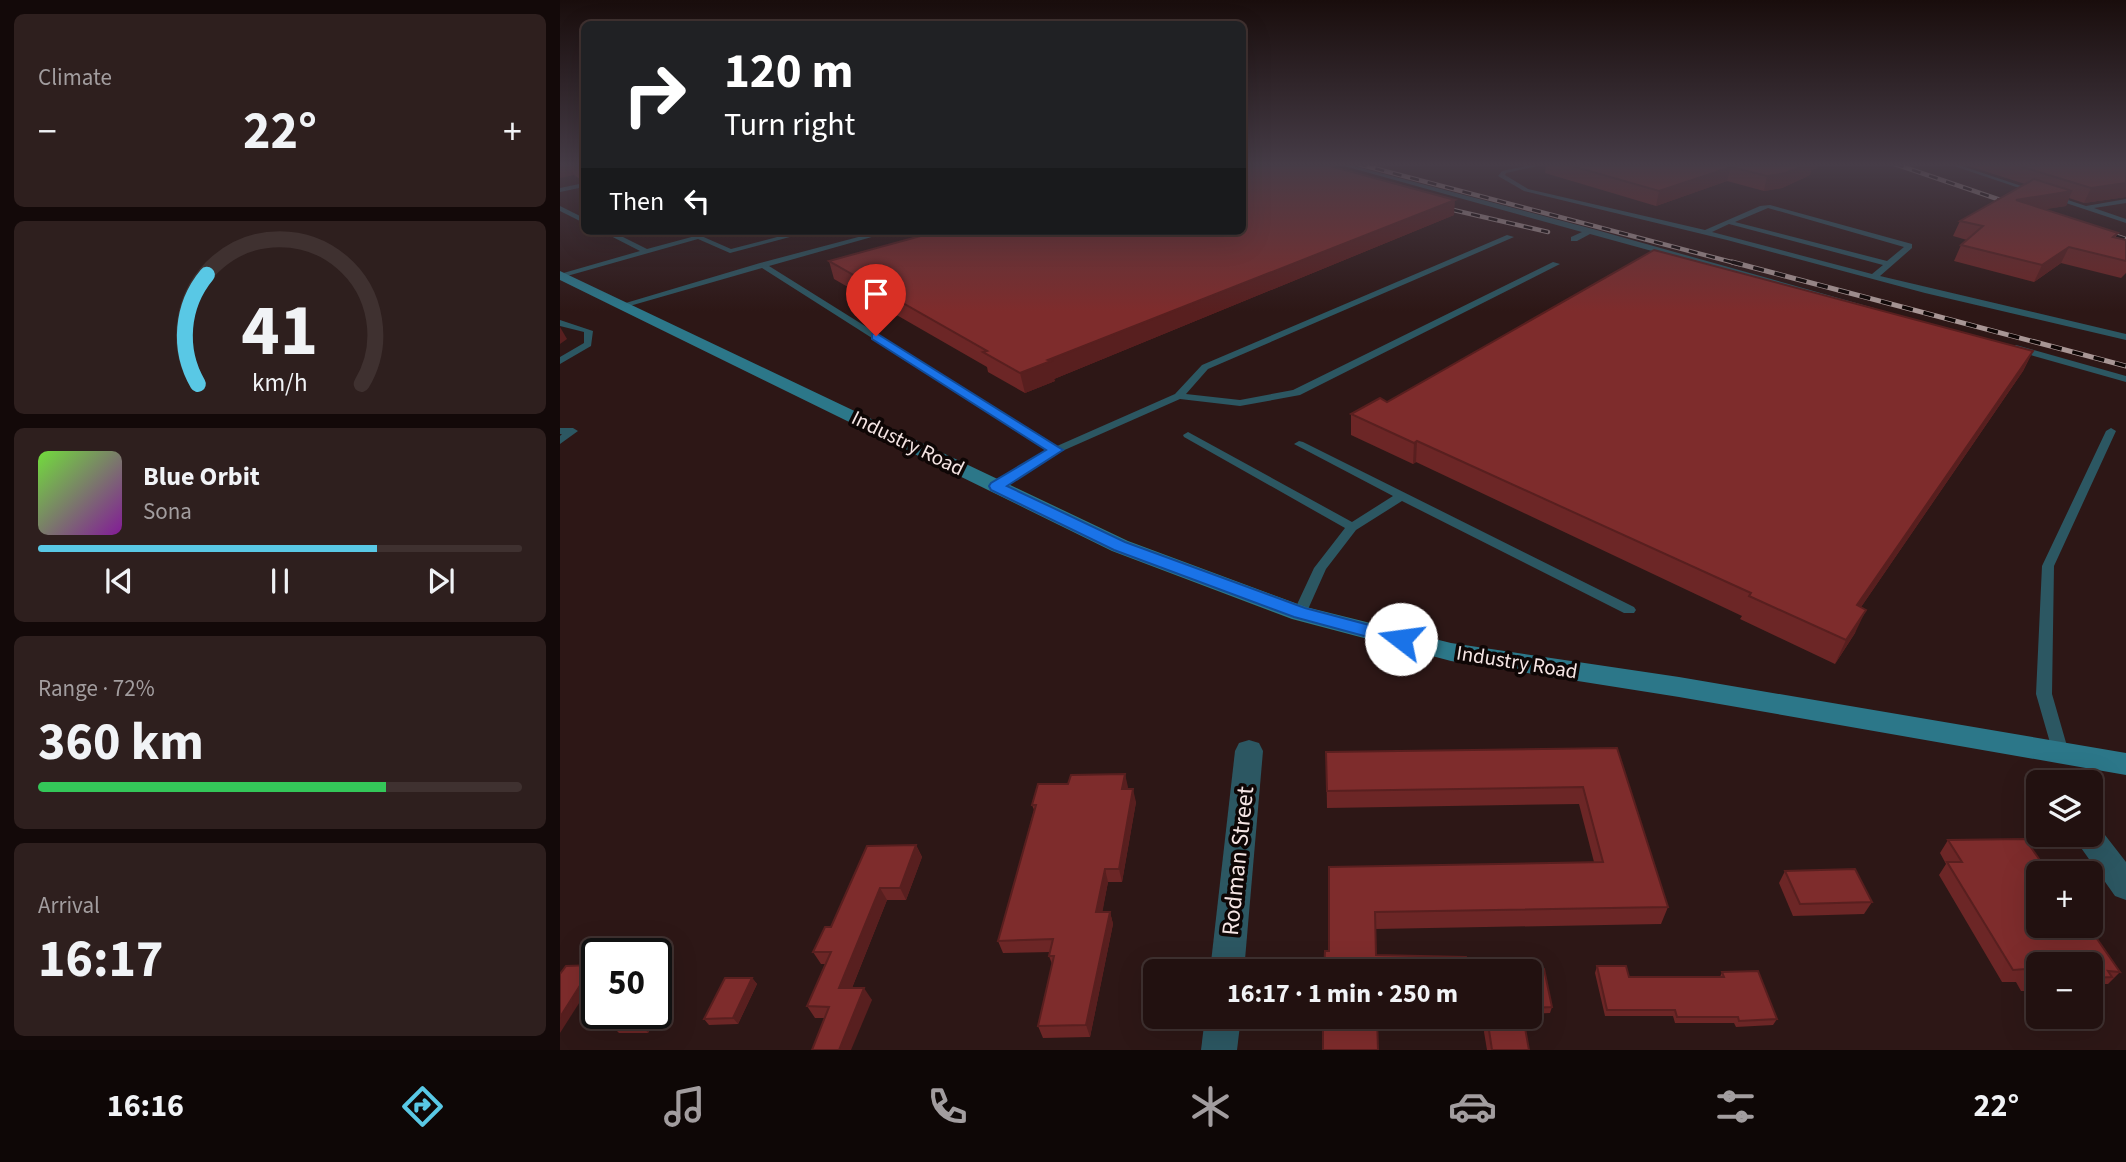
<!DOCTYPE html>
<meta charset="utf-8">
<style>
body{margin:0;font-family:"Source Sans 3",sans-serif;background:#2e1f1e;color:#f1f3f6;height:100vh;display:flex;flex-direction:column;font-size:26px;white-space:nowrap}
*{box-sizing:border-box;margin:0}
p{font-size:23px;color:#a29d9f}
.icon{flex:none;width:38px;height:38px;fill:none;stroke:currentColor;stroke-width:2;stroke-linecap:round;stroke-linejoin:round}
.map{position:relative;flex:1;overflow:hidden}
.panel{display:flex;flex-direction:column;gap:14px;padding:14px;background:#130909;width:560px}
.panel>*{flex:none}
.banner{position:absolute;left:21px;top:21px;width:665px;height:214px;border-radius:10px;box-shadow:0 7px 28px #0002,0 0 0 2px #3f3130;background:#202124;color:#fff;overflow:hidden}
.buttons{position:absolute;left:1466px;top:770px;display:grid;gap:14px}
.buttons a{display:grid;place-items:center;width:77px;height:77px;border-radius:10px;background:#221110;box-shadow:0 7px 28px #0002,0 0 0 2px #3f3130;font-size:35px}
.speed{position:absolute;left:21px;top:938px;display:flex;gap:14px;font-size:35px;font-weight:700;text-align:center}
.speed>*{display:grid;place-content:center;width:91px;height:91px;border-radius:50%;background:#221110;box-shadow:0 7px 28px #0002,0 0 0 2px #3f3130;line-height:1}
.speed .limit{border:4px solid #111;border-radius:10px;background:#fff;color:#111}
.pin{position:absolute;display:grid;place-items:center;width:60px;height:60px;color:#fff;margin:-72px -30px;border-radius:50% 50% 50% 0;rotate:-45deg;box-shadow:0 0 7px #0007}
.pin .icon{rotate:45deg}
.me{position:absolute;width:77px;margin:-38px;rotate:285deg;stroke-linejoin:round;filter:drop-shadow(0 0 5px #0008)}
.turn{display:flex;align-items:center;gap:24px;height:147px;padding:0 28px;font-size:32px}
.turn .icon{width:91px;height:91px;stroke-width:2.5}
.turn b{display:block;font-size:49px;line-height:60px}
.then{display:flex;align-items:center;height:66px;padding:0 28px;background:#0003;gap:14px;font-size:26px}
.big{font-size:52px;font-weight:700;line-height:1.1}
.panel .card{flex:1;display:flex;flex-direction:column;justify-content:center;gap:10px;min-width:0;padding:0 24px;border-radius:10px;background:#2e1f1e}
.panel .dial{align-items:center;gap:0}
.dial svg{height:182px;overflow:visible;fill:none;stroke:#3f3130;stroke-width:7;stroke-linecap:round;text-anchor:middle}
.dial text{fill:#f1f3f6;stroke:none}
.song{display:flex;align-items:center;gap:21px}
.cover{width:84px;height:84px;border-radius:10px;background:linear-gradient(135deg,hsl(100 70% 55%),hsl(290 70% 35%))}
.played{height:7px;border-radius:4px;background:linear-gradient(90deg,#59c8e5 70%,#3f3130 70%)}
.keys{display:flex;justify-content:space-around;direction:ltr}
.heat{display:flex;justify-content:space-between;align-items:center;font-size:38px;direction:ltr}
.charge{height:10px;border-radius:5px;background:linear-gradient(90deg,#34c759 72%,#3f3130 0)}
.trip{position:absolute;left:583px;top:959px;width:399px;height:70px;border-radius:10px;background:#221110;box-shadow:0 7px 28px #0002,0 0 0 2px #3f3130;font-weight:700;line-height:70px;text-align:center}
.tabs{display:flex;height:112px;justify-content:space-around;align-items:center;background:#0e0706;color:#a29d9f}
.tabs .icon{width:49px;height:49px}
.tabs .current{color:#59c8e5}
.tabs b{font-size:32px;color:#f1f3f6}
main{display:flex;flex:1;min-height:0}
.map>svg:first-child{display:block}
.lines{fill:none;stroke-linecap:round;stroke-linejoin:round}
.lane{fill:#2c5762;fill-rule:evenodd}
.street{fill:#2c5762;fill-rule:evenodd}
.secondary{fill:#2c7789;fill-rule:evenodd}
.rail-far1-casing{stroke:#a89695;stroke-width:4.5}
.rail-casing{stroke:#a89695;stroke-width:5}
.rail-far1{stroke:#0e0605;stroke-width:2.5;stroke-dasharray:9;stroke-linecap:butt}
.rail{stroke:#0e0605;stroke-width:3.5;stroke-dasharray:11;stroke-linecap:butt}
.wall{fill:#6c2626}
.shaded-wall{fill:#581f1f}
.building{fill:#7e2c2c;stroke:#581f1f;stroke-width:2}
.route{fill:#1a73e8;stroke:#114b97;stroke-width:2}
.labels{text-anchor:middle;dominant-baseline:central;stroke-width:7;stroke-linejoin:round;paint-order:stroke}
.street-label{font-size:21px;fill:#f5e5e4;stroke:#0e0605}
.near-street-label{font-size:24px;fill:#f5e5e4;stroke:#0e0605}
</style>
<main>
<section class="panel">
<div class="card"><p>Climate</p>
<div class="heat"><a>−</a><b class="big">22°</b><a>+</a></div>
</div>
<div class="card dial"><svg viewBox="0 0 100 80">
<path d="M14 69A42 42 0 1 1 86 69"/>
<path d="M14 69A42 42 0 0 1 18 21" stroke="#59c8e5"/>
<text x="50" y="56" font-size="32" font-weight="700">41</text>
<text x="50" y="72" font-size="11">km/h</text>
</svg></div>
<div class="card">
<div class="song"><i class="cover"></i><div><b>Blue Orbit</b><p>Sona</p></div></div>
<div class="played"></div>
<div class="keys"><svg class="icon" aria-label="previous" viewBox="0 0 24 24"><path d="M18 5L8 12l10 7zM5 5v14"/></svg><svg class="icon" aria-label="pause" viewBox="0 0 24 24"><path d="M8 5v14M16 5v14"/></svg><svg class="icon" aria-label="next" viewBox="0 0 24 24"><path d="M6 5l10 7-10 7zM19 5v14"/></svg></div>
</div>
<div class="card"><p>Range · 72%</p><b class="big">360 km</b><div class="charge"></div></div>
<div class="card"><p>Arrival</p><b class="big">16:17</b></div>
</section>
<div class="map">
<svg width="1566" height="1050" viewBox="0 0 1566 1050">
<rect width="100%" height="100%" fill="#2d1716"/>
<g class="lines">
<g class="lane">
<polygon points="777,164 786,164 1033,229 1314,308 1307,310 1030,234 1017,241 1011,241 1011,237 1022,232"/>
<path d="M976,164H987L946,173L945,175L968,189L1145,230L1200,206L1210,205L1352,244V248L1320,276L1566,334V340L1365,293L1167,240L964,191L938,176L942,171ZM1208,208L1344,247L1327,261L1175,222ZM1169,224L1323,265L1312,274L1152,232Z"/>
<polygon points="1388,164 1396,164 1479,192 1474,193"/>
<polygon points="24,183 24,187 0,192 0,188"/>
<polygon points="1493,195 1526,206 1566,199 1566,203 1534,208 1566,219 1566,223 1491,198 1490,197"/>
<polygon points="0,206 24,218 24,223 0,211"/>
<polygon points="41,231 51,231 87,249 139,235 171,249 240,231 252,231 170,253 138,239 0,278 0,274 80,251"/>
<polygon points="321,231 333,231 209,266 497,446 615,394 642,365 947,235 954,237 648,369 626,394 680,400 733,390 993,262 1000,264 740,395 680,406 620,399 500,452 436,489 430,486 432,484 488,450 202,268 66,307 59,305 200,263"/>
<polygon points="0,320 33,331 31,346 0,364 0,357 24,343 24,332 0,326"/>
<polygon points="1456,345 1566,376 1566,382 1453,350 1451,348"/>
<polygon points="0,428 13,428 18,431 0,444 0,436 2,434 0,434"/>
<polygon points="1551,428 1556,431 1494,566 1492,694 1509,753 1507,758 1501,759 1495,758 1493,753 1476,694 1482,566 1546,431"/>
<polygon points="628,432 792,522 833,496 734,444 739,441 743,442 1074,607 1076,610 1074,613 1064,613 842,501 796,530 766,569 745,616 735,616 733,613 754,568 785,528 624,437 623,435"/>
</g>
<g class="street">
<polygon points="689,740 699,743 703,751 684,971 650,971 675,751 679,743"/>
<polygon points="1531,823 1538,826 1566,862 1566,900 1555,896 1512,835 1531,835"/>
<polygon points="645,1017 681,1017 677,1050 641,1050"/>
</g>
<polygon class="secondary" points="0,271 568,541 746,607 891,643 1119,677 1566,753 1566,775 1119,697 891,661 732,619 552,551 0,280"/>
<defs>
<g id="rail-far1">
<polyline points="798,164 1179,264"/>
<polyline points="1335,164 1458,206"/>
<polyline points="876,206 988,232"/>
<polyline points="1539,230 1566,239"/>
</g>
<polyline id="rail" points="1172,262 1566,366"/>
</defs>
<use href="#rail-far1" class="rail-far1-casing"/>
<use href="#rail" class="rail-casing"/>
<use href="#rail-far1" class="rail-far1"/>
<use href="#rail" class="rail"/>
</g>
<g class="wall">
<polygon points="0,164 24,164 24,182 14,175"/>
<polygon points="986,164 1258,164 1257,168 1251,170 1250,175 1222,188 1204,191 1167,181 1096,206 985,173"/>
<polygon points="1402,164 1566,164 1566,197 1524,203 1509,198 1506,206 1484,209 1558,233 1555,238 1566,240 1566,273 1561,278 1501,263 1474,282 1394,261 1401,245 1407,240 1393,236 1400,221 1465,184"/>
<polygon points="894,215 494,379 495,381 465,393 428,372 427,367 274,279 269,261"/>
<polygon points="1473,351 1463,371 1301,607 1295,633 1275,664 1180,619 1182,616 856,462 853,464 791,435 791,414 827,402"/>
<polygon points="1057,748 1108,907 1101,924 815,929 816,955 769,951 769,867 1034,862 1019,804 767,808 766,752"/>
<polygon points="565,774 567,789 576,802 562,882 548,882 542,912 550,912 553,924 530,1037 483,1038 478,1026 492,964 489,956 490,952 443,953 438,941 474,810 472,805 508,784"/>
<polygon points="1388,840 1479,873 1523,936 1560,972 1548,984 1545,984 1540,990 1531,990 1531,964 1479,964 1479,991 1461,991 1456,982 1442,982 1379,875 1386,864 1380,853"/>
<polygon points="356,845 362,857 346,900 327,900 292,988 312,1000 265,1018 255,1018 247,1006 265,964 261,964 253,952 271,927"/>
<polygon points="1225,871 1312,902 1304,914 1233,916 1219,883"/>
<polygon points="1037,966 1069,977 1160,977 1162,972 1217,1019 1213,1025 1176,1027 1174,1023 1115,1023 1113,1016 1045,1016 1035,973"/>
<polygon points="955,969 984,969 992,1007 990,1013 970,1014 970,971 954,971"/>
<polygon points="192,978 197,984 178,1024 149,1025 144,1019"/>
<polygon points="112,991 88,1033 59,1033 53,1027"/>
<polygon points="763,1017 910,1017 909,1022 817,1021"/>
<polygon points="927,1017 969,1050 927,1050 924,1032"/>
</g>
<g class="shaded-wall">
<polygon points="0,164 9,164 14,175 0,178"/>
<polygon points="1245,164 1258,164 1257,168 1251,170 1250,175 1222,188 1204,191 1207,176"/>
<polygon points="1171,167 1167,181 1096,206 1099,191"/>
<polygon points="1566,183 1566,197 1524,203 1531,188"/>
<polygon points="1512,191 1506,206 1450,215 1456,200"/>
<polygon points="895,200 894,215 494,379 495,381 465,393 460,373 488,360"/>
<polygon points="1509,247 1501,263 1474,282 1482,265"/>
<polygon points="0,327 7,339 0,344"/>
<polygon points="1473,351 1463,371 1286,629 1297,605"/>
<polygon points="857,441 856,462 853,464 854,443"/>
<polygon points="1306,610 1295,633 1275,664 1286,640"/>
<polygon points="565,774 568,787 565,802 562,789"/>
<polygon points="573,789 576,802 562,882 559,869"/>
<polygon points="356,845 362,857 346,900 340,888"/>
<polygon points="545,869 548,882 540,925 536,912"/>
<polygon points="320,888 327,900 287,1000 279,988"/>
<polygon points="550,912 553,924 530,1037 526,1025"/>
<polygon points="33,965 37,969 37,975 0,1033 0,1017"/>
<polygon points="192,978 197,984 178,1024 173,1018"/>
<polygon points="107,985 112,991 88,1033 83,1027 90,1013 96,1013 96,1003"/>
<polygon points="304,988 312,1000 291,1050 279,1050"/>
</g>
<g class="building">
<polygon points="11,164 24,164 24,172"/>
<polygon points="682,164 763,164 895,200 488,360 491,361 460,373 423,352 427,351 269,261 379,231 682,231"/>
<polygon points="1005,164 1247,164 1226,173 1207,176 1171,167 1099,191"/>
<polygon points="1453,164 1566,164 1566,183 1531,188"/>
<polygon points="1474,179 1512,191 1456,200 1558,233 1553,237 1566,240 1566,261 1509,247 1482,265 1401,245 1423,226 1400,221"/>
<polygon points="1094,250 1473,351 1297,605 1306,610 1286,640 1189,596 1191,593 857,441 854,443 791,414 820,398 827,402"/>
<polygon points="1057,748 1108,907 815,912 816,955 906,957 908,971 764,971 765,951 769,951 769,867 1043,862 1023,787 767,791 766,752"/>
<polygon points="565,774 562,789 573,789 559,869 545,869 536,912 550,912 526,1025 478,1026 494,956 489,956 493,939 438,941 476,805 472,805 478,784 508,784 511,775"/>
<polygon points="1465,839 1489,873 1479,873 1479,926 1515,926 1523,936 1535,936 1560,972 1548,971 1552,977 1531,978 1531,964 1479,964 1479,978 1472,979 1466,969 1453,970 1387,862 1402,862 1388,840"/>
<polygon points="356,845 340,888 320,888 279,988 304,988 279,1050 252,1050 269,1007 247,1006 271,952 253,952 265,927 271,927 307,846"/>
<polygon points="1295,869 1312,902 1240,904 1225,871"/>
<polygon points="33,965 0,1017 0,974 6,966"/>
<polygon points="1037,966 1066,966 1069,977 1164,977 1162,972 1198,971 1217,1019 1179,1021 1178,1017 1117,1017 1115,1010 1047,1010"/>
<polygon points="955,969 984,969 992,1007 970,1008 970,971 955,971"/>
<polygon points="165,978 192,978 173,1018 144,1019"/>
<polygon points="96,985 107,985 96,1003"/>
<polygon points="61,1013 90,1013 83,1027 53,1027"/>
<polygon points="763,1017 817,1017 818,1050 763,1050"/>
<polygon points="927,1017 963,1017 969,1050 932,1050"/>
</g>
<linearGradient id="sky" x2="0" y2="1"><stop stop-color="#190d0c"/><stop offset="0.53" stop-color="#463c47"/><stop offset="1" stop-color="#463c47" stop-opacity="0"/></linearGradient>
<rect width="1566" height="311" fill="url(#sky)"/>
<polygon class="route" points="316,333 503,450 447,486 565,542 745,608 847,635 850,639 847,644 841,646 734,617 554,550 431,490 429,486 431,483 486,450 312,339 312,334"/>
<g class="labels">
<g class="street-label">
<text transform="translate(348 443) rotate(26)">Industry Road</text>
<text transform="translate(957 662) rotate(9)">Industry Road</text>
</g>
<g class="near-street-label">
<text transform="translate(678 861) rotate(-84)">Rodman Street</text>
</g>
</g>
</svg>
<div class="buttons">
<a><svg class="icon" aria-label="layers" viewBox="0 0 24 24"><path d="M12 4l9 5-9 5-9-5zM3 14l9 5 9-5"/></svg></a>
<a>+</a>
<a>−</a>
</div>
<div class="speed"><div class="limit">50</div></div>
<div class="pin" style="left:316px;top:336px;background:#d93025"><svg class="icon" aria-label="arrive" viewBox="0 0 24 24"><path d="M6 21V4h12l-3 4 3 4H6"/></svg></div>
<svg class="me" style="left:841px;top:639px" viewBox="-20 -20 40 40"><circle r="19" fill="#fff"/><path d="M0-13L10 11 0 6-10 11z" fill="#1a73e8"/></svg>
<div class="trip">16:17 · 1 min · 250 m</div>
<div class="banner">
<div class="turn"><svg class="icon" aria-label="right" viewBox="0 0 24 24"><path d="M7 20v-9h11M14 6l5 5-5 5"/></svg><div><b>120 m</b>Turn right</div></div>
<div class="then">Then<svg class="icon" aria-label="left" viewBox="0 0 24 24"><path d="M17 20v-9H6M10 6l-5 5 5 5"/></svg></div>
</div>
</div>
</main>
<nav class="tabs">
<b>16:16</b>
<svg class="icon current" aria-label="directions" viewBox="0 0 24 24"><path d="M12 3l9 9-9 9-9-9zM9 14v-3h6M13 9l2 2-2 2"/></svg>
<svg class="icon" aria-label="music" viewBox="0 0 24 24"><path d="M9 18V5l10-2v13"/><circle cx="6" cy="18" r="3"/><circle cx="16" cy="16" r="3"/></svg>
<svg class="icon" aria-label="phone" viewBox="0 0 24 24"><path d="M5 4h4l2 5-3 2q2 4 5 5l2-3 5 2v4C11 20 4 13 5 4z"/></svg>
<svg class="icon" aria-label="climate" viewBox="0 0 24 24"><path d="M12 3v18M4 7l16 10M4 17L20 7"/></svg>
<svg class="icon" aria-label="car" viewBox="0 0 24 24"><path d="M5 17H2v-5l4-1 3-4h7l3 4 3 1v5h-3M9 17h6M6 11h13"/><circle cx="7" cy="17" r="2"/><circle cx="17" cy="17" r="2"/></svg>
<svg class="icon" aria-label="filters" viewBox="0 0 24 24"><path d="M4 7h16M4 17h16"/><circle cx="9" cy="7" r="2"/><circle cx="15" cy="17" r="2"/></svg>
<b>22°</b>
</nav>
